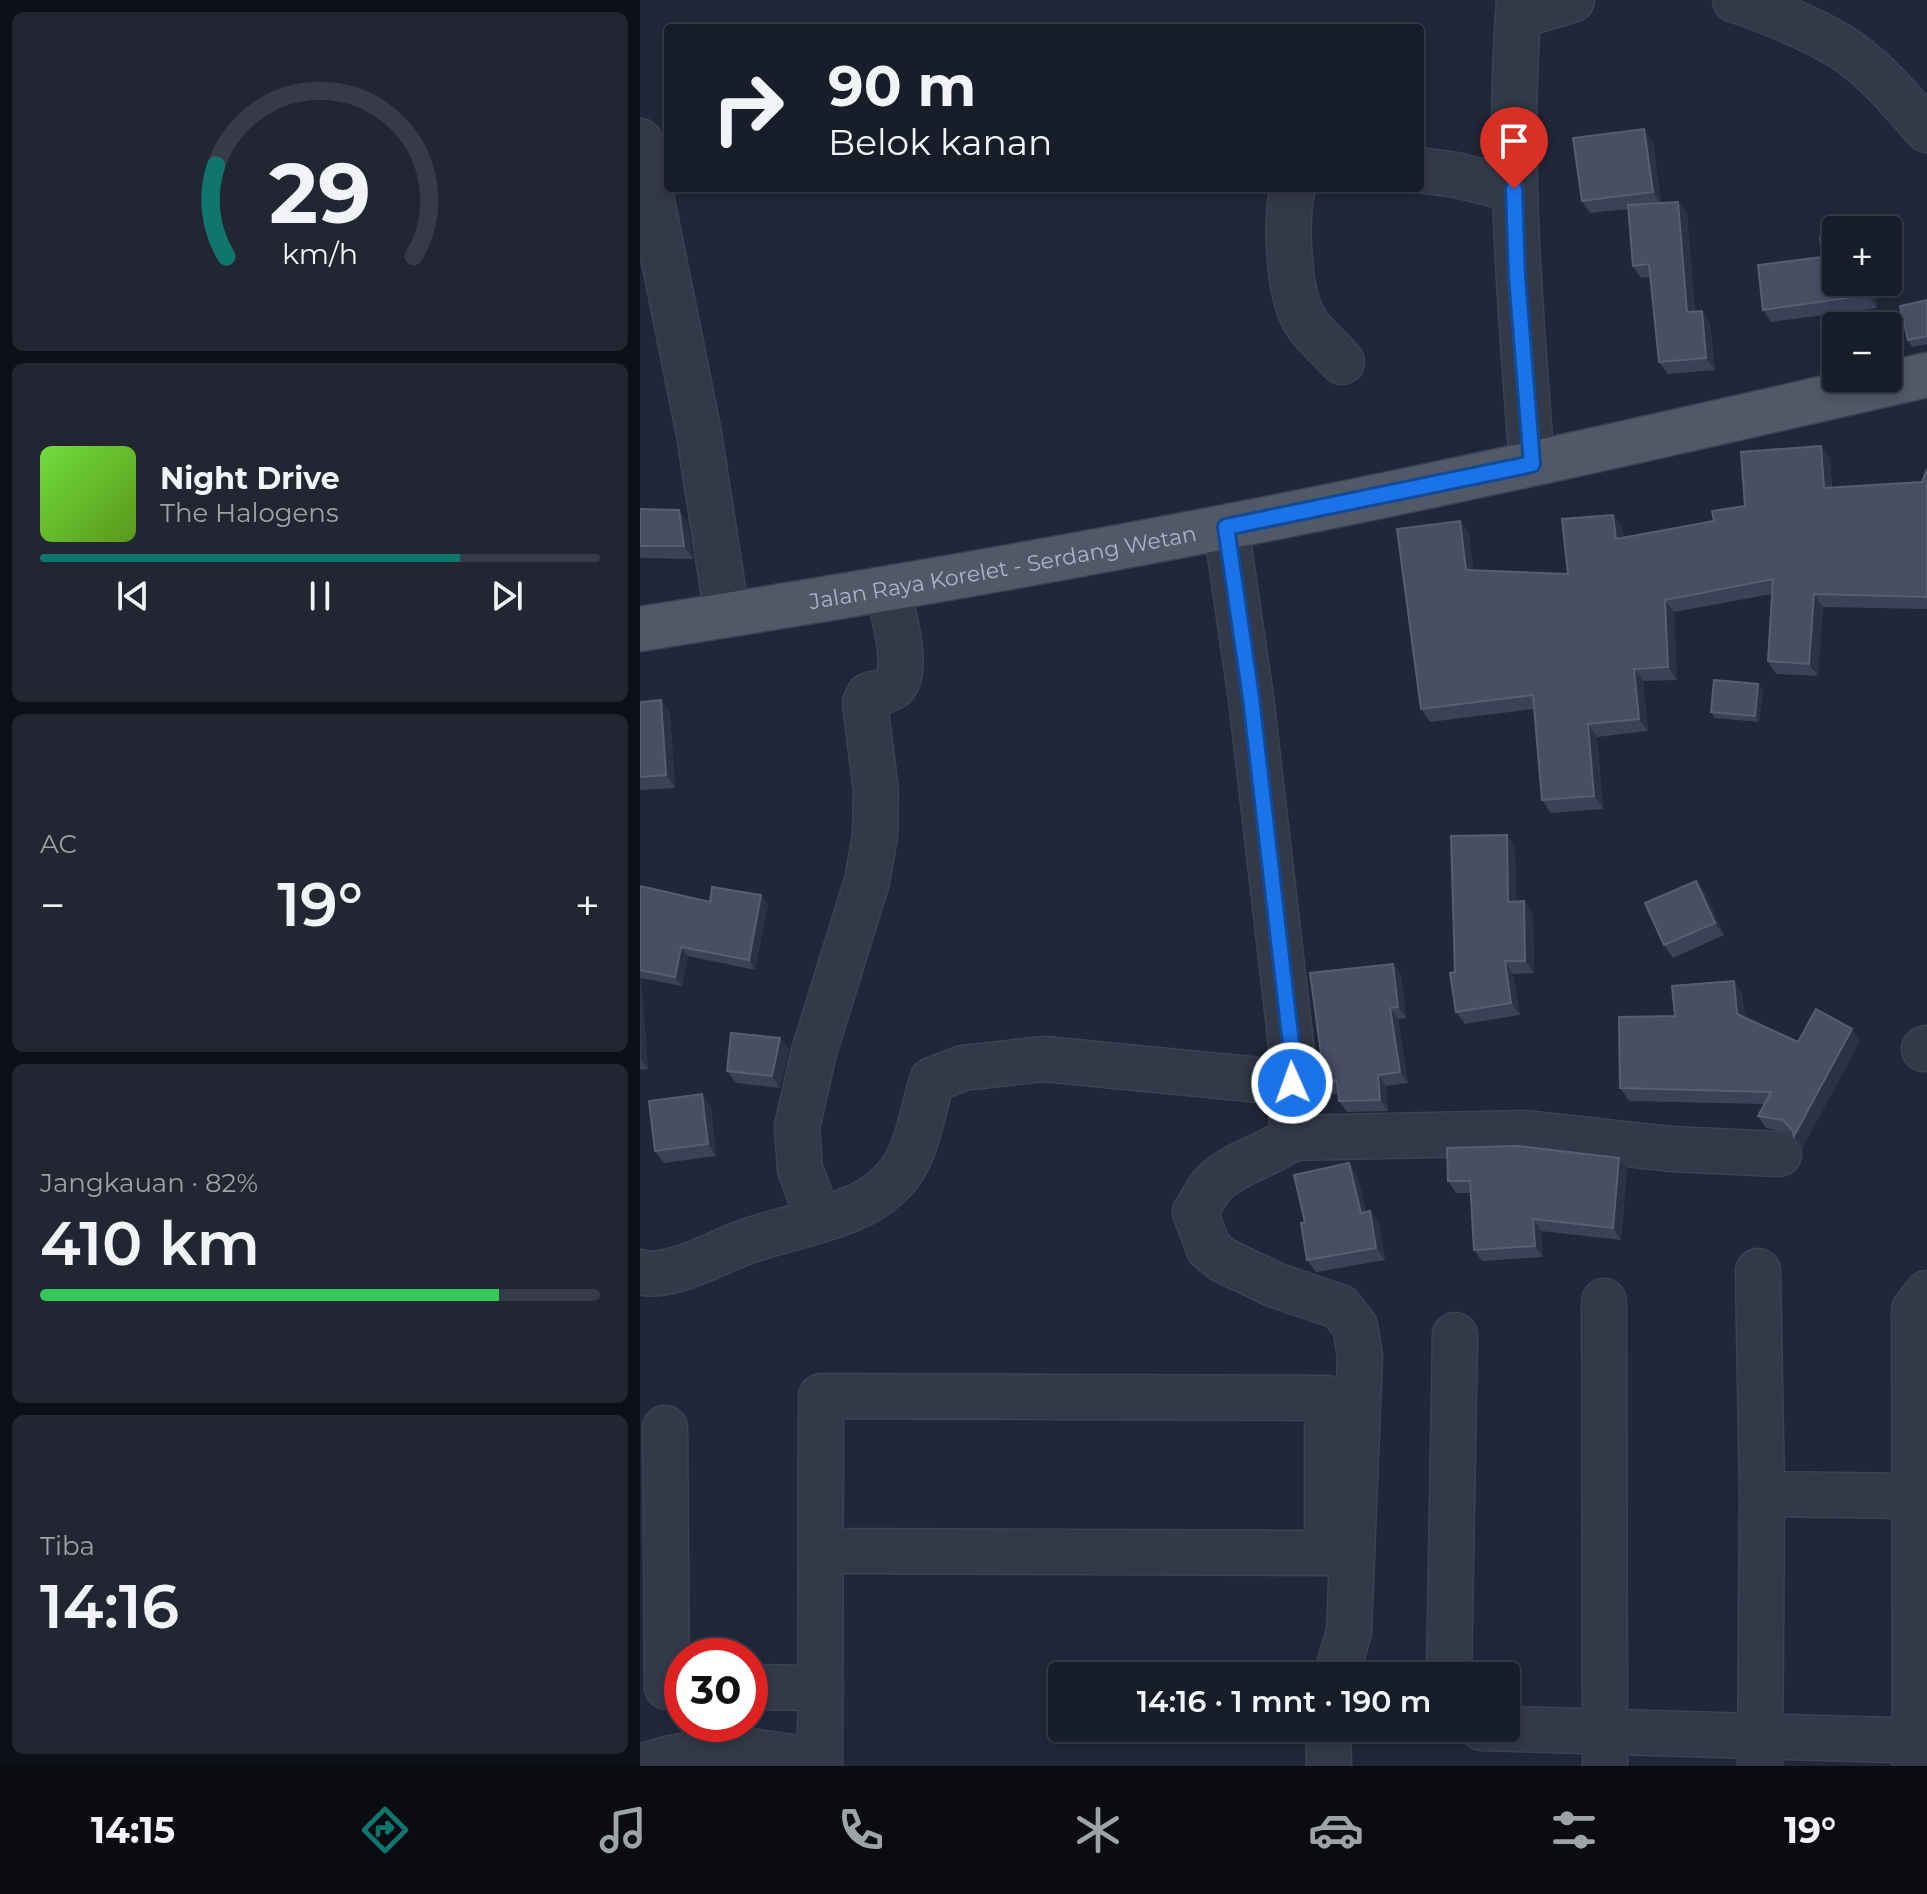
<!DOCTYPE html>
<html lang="id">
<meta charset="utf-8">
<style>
body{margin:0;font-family:Montserrat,sans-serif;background:#212632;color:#f1f3f6;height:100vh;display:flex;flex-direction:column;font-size:30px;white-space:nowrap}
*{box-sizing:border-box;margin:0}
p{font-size:26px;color:#9fa2a8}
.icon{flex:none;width:44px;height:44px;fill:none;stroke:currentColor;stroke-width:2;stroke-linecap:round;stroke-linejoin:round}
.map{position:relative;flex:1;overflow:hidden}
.details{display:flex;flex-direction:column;gap:12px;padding:12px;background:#0d1017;width:640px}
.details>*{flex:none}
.banner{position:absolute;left:24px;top:24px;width:760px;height:168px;border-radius:8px;box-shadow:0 4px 12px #0003,0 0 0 2px #363b47;background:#181d2a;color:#f1f3f6;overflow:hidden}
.fabs{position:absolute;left:1182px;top:216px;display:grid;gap:16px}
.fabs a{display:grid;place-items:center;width:80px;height:80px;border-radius:8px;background:#181d2a;box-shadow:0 4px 12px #0003,0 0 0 2px #363b47;font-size:40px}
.speed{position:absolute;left:24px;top:1638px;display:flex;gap:16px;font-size:40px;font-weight:700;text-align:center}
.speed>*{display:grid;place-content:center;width:104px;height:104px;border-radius:50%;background:#181d2a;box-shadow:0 4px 12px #0003,0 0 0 2px #363b47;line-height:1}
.speed .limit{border:12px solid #d22;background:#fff;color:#111}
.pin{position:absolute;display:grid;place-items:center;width:68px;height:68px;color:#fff;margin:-82px -34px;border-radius:50% 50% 50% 0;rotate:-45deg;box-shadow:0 0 8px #0007}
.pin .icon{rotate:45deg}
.me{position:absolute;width:88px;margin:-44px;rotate:358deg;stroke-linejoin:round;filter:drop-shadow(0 0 6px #0008)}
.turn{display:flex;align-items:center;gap:28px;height:168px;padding:0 32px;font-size:36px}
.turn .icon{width:104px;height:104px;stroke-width:2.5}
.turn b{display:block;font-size:56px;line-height:68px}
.big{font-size:60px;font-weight:600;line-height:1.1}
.details .tile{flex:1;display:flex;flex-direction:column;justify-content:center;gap:12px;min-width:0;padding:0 28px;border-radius:12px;background:#212632}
.details .dial{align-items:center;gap:0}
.dial svg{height:208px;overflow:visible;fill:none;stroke:#363b47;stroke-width:7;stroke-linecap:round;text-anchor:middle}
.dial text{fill:#f1f3f6;stroke:none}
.song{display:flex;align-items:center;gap:24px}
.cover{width:96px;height:96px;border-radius:12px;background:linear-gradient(135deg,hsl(100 70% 55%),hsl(90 70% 35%))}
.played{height:8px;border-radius:4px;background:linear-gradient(90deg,#0f766e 75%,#363b47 75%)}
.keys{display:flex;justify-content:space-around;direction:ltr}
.heat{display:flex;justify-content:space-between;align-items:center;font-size:44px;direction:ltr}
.charge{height:12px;border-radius:6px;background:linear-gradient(90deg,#34c759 82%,#363b47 0)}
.trip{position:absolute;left:408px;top:1662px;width:472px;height:80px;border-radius:8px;background:#181d2a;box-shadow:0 4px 12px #0003,0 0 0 2px #363b47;font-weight:600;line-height:80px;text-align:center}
.dock{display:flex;height:128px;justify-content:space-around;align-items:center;background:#0a0c11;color:#9fa2a8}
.dock .icon{width:56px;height:56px}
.dock .selected{color:#0f766e}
.dock b{font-size:36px;color:#f1f3f6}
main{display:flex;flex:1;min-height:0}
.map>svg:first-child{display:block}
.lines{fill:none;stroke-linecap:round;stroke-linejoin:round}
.minor-casing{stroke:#3d4252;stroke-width:47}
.major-casing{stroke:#3d4252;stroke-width:47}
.minor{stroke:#333948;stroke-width:44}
.major{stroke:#515868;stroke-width:44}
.wall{fill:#3b4257}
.shaded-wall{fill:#2b3246}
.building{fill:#474f63;stroke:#575e72;stroke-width:2}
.route-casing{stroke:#114b97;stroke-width:20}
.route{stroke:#1a73e8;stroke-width:14}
.labels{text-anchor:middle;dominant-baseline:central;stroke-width:8;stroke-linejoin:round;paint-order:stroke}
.street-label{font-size:22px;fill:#aeb3c5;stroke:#191e2c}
</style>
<main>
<section class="details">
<div class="tile dial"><svg viewBox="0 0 100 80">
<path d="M14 69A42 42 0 1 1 86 69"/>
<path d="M14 69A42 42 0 0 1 10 34" stroke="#0f766e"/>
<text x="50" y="56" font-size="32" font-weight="700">29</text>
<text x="50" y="72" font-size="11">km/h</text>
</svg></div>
<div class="tile">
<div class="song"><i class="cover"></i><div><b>Night Drive</b><p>The Halogens</p></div></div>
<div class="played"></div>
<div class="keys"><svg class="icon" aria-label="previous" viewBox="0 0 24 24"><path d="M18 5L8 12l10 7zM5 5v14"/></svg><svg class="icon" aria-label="pause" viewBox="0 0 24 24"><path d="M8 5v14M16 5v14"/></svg><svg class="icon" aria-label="next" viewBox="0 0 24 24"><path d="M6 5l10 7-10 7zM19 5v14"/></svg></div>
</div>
<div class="tile"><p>AC</p>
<div class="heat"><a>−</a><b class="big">19°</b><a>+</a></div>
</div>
<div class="tile"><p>Jangkauan · 82%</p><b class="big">410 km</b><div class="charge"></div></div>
<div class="tile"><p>Tiba</p><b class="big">14:16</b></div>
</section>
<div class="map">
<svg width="1287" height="1766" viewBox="0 0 1287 1766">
<rect width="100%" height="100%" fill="#202738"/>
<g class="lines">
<defs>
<g id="minor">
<path d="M879,0C867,155 880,309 892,464"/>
<path d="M1095,0C1129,11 1185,34 1213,55C1241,76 1264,104 1287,130"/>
<polyline points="878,16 932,0"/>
<polyline points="0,141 59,434 87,615"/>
<polyline points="780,170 816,175 874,189"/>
<path d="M653,188C645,219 648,291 664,319C673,335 690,348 702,362"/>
<path d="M586,527L611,698L651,1044L652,1138C628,1156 598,1161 576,1181C567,1189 562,1203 555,1212L569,1249L583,1260L635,1285L700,1307L715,1326L720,1356L709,1632L696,1676"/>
<polyline points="1284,1049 1287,1048"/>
<polyline points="652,1138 886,1133 1031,1149 1139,1154"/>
<path d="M179,1220L160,1169L157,1127L174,1052L227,881L235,836L236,791L225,703L229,695C237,693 246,692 253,687C271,671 252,611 248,589"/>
<polyline points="1118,1271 1122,1494 1120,1766"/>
<path d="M0,1272C30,1281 82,1249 111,1240C148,1228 187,1221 222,1204C232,1199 244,1190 252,1182C277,1158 282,1113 292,1080L323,1068L404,1059L652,1083"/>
<polyline points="964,1301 965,1766"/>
<polyline points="25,1428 27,1687"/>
<polyline points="1122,1494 1275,1496"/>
<polyline points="809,1676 815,1335"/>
<polyline points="110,1687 181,1688"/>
<polyline points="688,1728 689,1766"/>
<polyline points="842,1728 1287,1741"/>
<polyline points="3,1766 27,1759 88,1748 180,1761"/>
<polyline points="180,1766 181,1396 687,1398 687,1553 181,1551"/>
<polyline points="1275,1766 1274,1310 1287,1293"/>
</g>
<g id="major">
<path id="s1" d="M0,629C195,598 390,565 585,527C820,482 1053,428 1287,375"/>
</g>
</defs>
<use href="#minor" class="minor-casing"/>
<use href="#major" class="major-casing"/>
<use href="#minor" class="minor"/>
<use href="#major" class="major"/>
</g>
<g class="wall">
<polygon points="1013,142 1021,203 1038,202 1047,214 1055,312 1062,311 1070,323 1075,370 1028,374 1019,362 1010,277 1001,278 993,266 988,209 950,213 942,201"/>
<polygon points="1196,282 1234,282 1237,308 1131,322 1123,310"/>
<polygon points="1287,300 1287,344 1272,347 1268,340"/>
<polygon points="1181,446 1190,459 1192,487 1282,482 1287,469 1287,609 1183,607 1178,676 1136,674 1128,661 1132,594 1034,612 1037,680 1003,681 1008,731 957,737 963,809 911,813 902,800 894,709 790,722 781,709 820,521 829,534 833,570 928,574 982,527 983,538 1074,521 1105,506"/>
<polygon points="0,509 47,522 53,559 0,558"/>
<polygon points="1123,690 1119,722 1075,718 1071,712"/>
<polygon points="21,700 30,713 35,788 0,790 0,702"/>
<polygon points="867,835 875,847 876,902 884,901 893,914 894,973 873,974 880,1015 825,1024 816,1012 815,972"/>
<polygon points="1056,881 1065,893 1084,935 1033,958 1024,945"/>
<polygon points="0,886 70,902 128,904 115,970 48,956 42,986 1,978 8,1069 0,1070"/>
<polygon points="753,964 761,975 766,1018 758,1019 768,1083 746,1086 748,1111 707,1112 699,1101 698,1094 693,1094 685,1083"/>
<polygon points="1094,981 1102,993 1105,1018 1158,1042 1212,1029 1220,1041 1162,1148 1152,1133 1126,1128 1118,1116 1124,1104 989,1101 980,1088 1035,1016"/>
<polygon points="140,1038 149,1050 140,1088 96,1083 87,1071"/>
<polygon points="62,1094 71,1107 76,1156 24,1163 15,1151"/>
<polygon points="979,1158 987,1169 981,1240 901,1231 903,1257 842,1261 834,1250 830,1193 816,1193 808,1181"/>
<polygon points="717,1175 726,1212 730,1211 739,1223 745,1260 676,1272 667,1260 665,1222"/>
</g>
<g class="shaded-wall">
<polygon points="1004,129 1013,142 1021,205 1013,192"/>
<polygon points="1038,202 1047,214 1056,325 1047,312"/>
<polygon points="1227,282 1234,282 1237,308 1228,295"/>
<polygon points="1062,311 1070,323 1075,370 1066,358"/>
<polygon points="1181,446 1190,459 1192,500 1184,488"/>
<polygon points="39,510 47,522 53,559 44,546"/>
<polygon points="973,515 982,527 984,552 976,539"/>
<polygon points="820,521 829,534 835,582 826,570"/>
<polygon points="1174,594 1183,607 1178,676 1169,664"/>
<polygon points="1025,600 1034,612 1037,680 1028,667"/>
<polygon points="994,669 1003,681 1008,731 999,719"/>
<polygon points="1118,684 1123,690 1119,722 1115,716"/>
<polygon points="21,700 30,713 35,788 26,775"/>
<polygon points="948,724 957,737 963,809 954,796"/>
<polygon points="867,835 875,847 876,914 868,902"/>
<polygon points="1056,881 1065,893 1084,935 1075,923"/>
<polygon points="121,895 128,904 115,970 109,960"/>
<polygon points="884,901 893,914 894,973 885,961"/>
<polygon points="41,947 48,956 42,986 35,977"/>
<polygon points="865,961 873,974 880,1015 871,1003"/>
<polygon points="753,964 761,975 766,1018 758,1007"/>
<polygon points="0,978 1,978 8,1069 1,1060"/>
<polygon points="1094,981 1102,993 1106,1027 1097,1014"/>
<polygon points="750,1008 758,1019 768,1083 760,1072"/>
<polygon points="1212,1029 1220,1041 1162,1148 1154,1136"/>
<polygon points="140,1038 149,1050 140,1088 132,1076"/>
<polygon points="738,1075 746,1086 748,1111 740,1100"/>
<polygon points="62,1094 71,1107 76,1156 68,1144"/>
<polygon points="979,1158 987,1169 981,1240 973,1228"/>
<polygon points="709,1163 717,1175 729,1225 721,1213"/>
<polygon points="730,1211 739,1223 745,1260 736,1248"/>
<polygon points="893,1219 901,1231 903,1257 895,1246"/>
</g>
<g class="building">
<polygon points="1004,129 1013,192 942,201 933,138"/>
<polygon points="1038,202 1047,312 1062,311 1066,358 1019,362 1009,264 993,266 988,205"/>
<polygon points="1196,235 1196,282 1227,282 1228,295 1123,310 1118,265 1182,257 1180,237"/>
<polygon points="1287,300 1287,336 1268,340 1260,306"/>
<polygon points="1181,446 1184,488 1282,482 1287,469 1287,597 1174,594 1169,664 1128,661 1133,579 1025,600 1028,667 994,669 999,719 948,724 954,796 902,800 893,695 781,709 757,529 820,521 826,570 928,574 922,519 973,515 976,539 1074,521 1072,511 1105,506 1101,452"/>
<polygon points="0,509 39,510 44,546 0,546"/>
<polygon points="1074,680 1118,684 1115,716 1071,712"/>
<polygon points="21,700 26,775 0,777 0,702"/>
<polygon points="867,835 868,902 884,901 885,961 865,961 871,1003 816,1012 810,973 815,972 811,836"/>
<polygon points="1056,881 1075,923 1024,945 1005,903"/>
<polygon points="0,886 70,902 72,887 121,895 109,960 41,947 35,977 0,970"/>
<polygon points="753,964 758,1007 750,1008 760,1072 738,1075 740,1100 699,1101 697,1081 685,1083 670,973"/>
<polygon points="1094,981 1097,1014 1158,1042 1176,1009 1212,1029 1154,1136 1152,1130 1143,1120 1118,1116 1131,1092 980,1088 979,1017 1035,1016 1032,986"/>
<polygon points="91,1033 140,1038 132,1076 87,1071"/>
<polygon points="62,1094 68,1144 15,1151 9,1101"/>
<polygon points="877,1146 979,1158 973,1228 893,1219 895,1246 834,1250 830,1181 808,1181 807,1148"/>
<polygon points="709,1163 721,1213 730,1211 736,1248 667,1260 661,1223 665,1222 654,1175"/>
</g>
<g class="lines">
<defs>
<polyline id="route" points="652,1083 651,1044 611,698 586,527 892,464 877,276 874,189"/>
</defs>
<use href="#route" class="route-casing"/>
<use href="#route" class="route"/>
</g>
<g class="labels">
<g class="street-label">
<text stroke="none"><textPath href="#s1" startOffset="368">Jalan Raya Korelet - Serdang Wetan</textPath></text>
</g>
</g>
</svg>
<div class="fabs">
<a>+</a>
<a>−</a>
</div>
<div class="speed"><div class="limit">30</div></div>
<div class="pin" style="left:874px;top:189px;background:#d93025"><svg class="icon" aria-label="arrive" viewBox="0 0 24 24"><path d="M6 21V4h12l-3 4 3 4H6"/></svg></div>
<svg class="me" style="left:652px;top:1083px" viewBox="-20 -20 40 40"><circle r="17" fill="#1a73e8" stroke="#fff" stroke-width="3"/><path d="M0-11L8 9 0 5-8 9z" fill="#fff"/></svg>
<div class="trip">14:16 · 1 mnt · 190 m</div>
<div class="banner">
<div class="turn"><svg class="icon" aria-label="right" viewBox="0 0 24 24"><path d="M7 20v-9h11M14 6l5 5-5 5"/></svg><div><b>90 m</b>Belok kanan</div></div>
</div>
</div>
</main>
<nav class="dock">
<b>14:15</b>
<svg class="icon selected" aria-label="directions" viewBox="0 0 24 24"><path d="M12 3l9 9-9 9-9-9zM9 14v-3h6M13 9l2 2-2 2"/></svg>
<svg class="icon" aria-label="music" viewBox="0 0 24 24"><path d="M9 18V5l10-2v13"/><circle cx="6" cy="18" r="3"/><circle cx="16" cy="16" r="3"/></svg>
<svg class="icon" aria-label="phone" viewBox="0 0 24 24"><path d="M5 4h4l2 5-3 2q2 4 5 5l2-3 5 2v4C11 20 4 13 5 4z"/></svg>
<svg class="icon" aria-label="climate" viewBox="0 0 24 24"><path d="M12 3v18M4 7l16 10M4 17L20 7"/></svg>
<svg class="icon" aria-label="car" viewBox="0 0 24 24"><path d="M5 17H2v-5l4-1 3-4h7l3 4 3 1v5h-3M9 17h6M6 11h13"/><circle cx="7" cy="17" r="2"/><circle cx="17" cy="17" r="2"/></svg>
<svg class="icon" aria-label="filters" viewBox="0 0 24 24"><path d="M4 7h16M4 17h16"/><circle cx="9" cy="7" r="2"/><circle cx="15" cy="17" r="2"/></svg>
<b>19°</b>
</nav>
